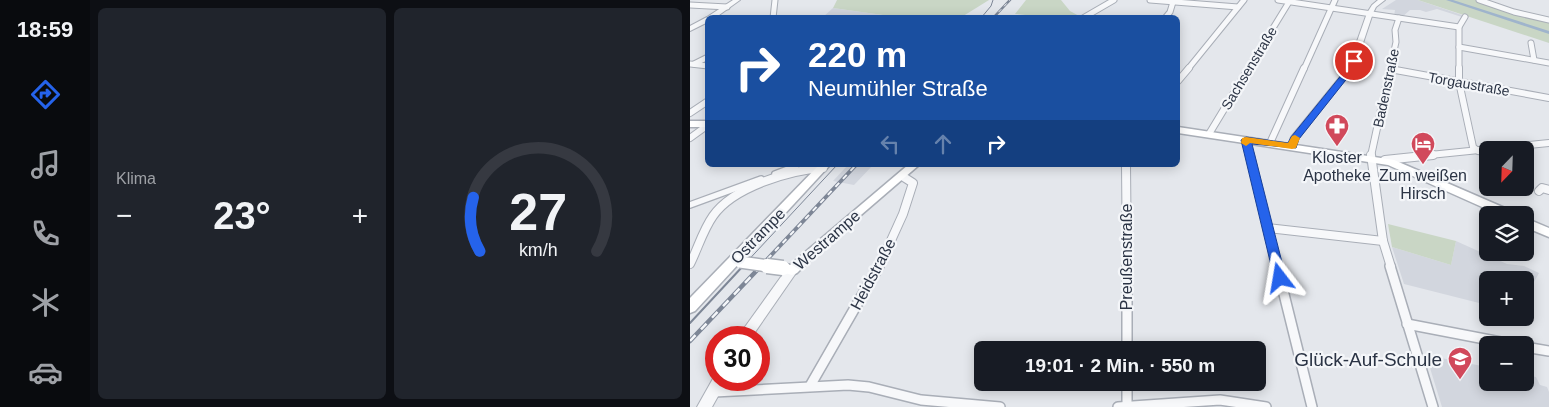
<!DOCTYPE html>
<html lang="de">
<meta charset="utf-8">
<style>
body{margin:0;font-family:Helvetica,sans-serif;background:#20242c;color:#f1f3f6;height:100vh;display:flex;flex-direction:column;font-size:19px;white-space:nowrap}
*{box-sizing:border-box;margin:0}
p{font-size:16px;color:#9ea1a6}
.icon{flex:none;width:28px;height:28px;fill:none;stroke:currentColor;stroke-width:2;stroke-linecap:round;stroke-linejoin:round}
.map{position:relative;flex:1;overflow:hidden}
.drawer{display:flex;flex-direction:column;gap:8px;padding:8px;background:#0d0f14;width:600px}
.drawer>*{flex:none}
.guide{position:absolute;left:15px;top:15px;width:475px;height:152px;border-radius:8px;box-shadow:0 2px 12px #0003;background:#1a4fa0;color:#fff;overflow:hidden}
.needle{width:32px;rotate:203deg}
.buttons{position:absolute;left:789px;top:141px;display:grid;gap:10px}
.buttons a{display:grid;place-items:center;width:55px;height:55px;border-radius:8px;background:#171b24;box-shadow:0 2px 12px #0003;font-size:25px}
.speed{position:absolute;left:15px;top:326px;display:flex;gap:10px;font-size:25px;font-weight:700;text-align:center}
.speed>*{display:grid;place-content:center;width:65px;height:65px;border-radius:50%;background:#171b24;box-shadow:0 2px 12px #0003;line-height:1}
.speed .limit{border:8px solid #d22;background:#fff;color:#111}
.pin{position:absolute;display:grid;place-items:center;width:42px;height:42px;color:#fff;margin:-21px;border:2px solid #fff;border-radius:50%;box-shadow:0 1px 5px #0007}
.me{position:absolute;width:55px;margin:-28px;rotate:346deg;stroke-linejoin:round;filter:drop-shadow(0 0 4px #0008)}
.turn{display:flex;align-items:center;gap:18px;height:105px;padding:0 20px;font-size:22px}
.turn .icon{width:65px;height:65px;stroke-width:2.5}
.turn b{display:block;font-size:35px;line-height:42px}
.lanes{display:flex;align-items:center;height:48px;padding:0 20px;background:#0003;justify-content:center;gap:25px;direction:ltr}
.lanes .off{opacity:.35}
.big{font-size:38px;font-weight:600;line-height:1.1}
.drawer .card{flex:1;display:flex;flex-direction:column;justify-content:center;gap:8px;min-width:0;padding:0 18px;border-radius:8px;background:#20242c}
.drawer .dial{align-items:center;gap:0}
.dial svg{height:130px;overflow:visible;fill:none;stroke:#363941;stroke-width:7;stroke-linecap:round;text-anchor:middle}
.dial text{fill:#f1f3f6;stroke:none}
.heat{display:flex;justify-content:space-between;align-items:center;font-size:28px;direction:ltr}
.drawer .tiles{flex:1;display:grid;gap:8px;grid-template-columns:repeat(2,1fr)}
.trip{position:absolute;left:284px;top:341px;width:292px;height:50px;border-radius:8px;background:#171b24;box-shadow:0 2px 12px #0003;font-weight:600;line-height:50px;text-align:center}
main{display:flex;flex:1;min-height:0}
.menu{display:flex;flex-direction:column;width:90px;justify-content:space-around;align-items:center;background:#090b0e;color:#9ea1a6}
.menu .icon{width:35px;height:35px}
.menu .on{color:#2563eb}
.menu b{font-size:22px;color:#f1f3f6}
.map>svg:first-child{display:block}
.built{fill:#d2d6de}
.green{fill:#c9d6c5}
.water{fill:#9fb4cc}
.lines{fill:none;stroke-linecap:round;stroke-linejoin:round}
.pedestrian-casing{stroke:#a9aeb7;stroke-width:8}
.minor-far3-casing{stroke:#a9aeb7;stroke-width:7}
.minor-far2-casing{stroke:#a9aeb7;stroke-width:8}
.minor-far1-casing{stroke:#a9aeb7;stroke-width:10}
.minor-casing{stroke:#a9aeb7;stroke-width:12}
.tertiary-casing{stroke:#a9aeb7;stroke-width:2}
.secondary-casing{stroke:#a9aeb7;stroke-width:3}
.pedestrian{stroke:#f7f8fa;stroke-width:5.5}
.minor-far3{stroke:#f7f8fa;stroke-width:5}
.minor-far2{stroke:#f7f8fa;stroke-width:6}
.minor-far1{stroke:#f7f8fa;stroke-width:8}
.minor{stroke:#f7f8fa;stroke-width:9}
.tertiary{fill:#f7f8fa;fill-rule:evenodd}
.secondary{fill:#fff;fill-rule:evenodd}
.tram-far1{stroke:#7d8696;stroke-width:1}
.tram{stroke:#7d8696;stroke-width:2}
.rail-far2-casing{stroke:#7d8696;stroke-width:2.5}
.rail-far1-casing{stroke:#7d8696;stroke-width:4}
.rail-casing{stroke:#7d8696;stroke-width:4.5}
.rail-far2{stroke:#f4f6f9;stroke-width:1;stroke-dasharray:4;stroke-linecap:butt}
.rail-far1{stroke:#f4f6f9;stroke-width:2;stroke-dasharray:5.5;stroke-linecap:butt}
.rail{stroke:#f4f6f9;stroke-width:2.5;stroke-dasharray:8;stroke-linecap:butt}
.secondary-bridge-far1-casing{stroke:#a9aeb7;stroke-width:14;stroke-linecap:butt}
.secondary-bridge-casing{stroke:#a9aeb7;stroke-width:17;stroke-linecap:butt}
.secondary-bridge-far1{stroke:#fff;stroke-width:11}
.secondary-bridge{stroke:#fff;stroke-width:14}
.route{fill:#2563eb;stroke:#184099}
.slow{fill:#f59e0b}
.labels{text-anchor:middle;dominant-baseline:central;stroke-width:4.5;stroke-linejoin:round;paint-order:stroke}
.far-street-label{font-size:14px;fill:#2b3445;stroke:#f4f6f9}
.poi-label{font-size:16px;fill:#2b3445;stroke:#f4f6f9}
.street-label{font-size:16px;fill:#2b3445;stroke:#f4f6f9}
.near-poi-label{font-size:19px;fill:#2b3445;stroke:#f4f6f9;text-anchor:end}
</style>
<main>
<nav class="menu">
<b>18:59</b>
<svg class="icon on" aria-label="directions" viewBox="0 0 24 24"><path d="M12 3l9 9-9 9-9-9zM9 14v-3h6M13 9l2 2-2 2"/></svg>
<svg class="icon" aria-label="music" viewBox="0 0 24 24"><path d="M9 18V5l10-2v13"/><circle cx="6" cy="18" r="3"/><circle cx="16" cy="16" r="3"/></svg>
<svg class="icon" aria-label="phone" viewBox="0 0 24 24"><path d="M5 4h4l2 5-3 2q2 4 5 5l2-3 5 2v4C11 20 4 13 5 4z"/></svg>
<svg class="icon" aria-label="climate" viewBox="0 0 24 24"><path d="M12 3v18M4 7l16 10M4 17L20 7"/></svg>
<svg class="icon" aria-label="car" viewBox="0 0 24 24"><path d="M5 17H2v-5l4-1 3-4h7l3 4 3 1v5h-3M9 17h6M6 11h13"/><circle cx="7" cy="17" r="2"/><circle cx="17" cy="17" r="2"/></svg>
</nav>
<section class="drawer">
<div class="tiles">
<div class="card"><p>Klima</p>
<div class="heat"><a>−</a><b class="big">23°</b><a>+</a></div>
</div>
<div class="card dial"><svg viewBox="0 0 100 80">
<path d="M14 69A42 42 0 1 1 86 69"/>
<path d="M14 69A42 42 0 0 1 10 36" stroke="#2563eb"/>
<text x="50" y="56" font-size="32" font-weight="700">27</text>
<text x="50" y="72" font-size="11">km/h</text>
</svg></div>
</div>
</section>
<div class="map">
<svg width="859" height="407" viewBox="0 0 859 407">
<rect width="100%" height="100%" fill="#e4e7ec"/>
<g class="built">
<polygon points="706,0 728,0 772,15 772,17 747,9 736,12 730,10 720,10 712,17 704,16 705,10 692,9"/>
<polygon points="143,8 207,17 132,18"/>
<polygon points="158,165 183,165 164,185 143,181"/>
<polygon points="766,241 817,264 834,266 849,273 835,298 835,280 798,280 797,305 714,284 702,247 761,265"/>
<polygon points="736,355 797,367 798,382 835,382 835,375 846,377 850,385 857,387 859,392 859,407 752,407"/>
</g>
<g class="green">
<polygon points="147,0 299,0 270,18 207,17 143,8"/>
<polygon points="336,0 371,0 380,11 391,17 363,18 325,14"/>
<polygon points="728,0 786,0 859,23 859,43"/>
<polygon points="698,224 766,241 761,265 702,247"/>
</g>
<polygon class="water" points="756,0 763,0 859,31 859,34"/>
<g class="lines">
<defs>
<g id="pedestrian">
<polyline points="85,174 106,166"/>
<polyline points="0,205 71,179"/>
</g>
<g id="minor-far3">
<polyline points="460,0 548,7"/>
<polyline points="588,0 769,27"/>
<polyline points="789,0 824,12 859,20"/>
<polyline points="0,5 37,7"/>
<polyline points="83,18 85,0"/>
<polyline points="393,18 424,0"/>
<polyline points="475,18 480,12 483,2"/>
<polyline points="841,43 844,60"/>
<polyline points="769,47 859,63"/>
<polyline points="0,64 18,66"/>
<polyline points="4,64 18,57"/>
<polyline points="498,69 554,0"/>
<polyline points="558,69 599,2"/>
<polyline points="614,69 645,0"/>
<polyline points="700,69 706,42 705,30 709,18"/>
<polyline points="769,69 769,27 775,17"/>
</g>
<g id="minor-far2">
<polyline points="769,68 769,82 783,147 788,151"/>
<polyline points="700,69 859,98"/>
<polyline points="488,81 499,68"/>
<polyline points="0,113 18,101"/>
<polyline points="519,134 559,68"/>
<polyline points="0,138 18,125"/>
<polyline points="556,140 560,156"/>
<polyline points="580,143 614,68"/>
<polyline points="681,156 700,68"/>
<polyline points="730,156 859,143"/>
</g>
<g id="minor-far1">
<polyline points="560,155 587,267"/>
<polyline points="681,155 693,241 701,267"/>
<polyline points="695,160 743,155"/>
<polyline points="436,165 437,267"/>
<polyline points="849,191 852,188 859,190"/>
<polyline points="577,228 693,241"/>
<path d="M0,264C8,248 13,230 23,216C43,187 100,170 133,168"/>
<polyline points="189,267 213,214 223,183 212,176"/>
</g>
<g id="minor">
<polyline points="437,266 437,350"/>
<polyline points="587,266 622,407"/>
<polyline points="700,266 743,407"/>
<polyline points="717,324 826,345"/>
<polyline points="835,347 859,351"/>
<polyline points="437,382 437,407"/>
<polyline points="120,386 189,266"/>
<polyline points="24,392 158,385 179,387 231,400 310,407"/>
<polyline points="428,407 530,400 576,407"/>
</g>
<g id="tertiary">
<polygon points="43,0 50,0 25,18 18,18 18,22 0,31 0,26 17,17"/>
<polygon points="688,0 695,0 686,7 683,13 665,67 608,139 605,148 599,148 598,146 601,137 658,67 677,13 682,5"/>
<polygon points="102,266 106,267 108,270 106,273 61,338 47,338 98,267"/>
<polygon points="25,375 26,380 37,380 22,407 7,407"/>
</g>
<g id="secondary">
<rect x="0" y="121" width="18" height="6"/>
<polygon points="488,127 704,160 824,212 826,215 810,215 698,165 488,133"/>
<polygon points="129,165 140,165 5,311 0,313 0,298"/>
<polygon points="218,165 229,165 128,252 107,273 102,275 88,271 87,268 88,265 93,263 100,265"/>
<polygon points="835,218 859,228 859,237 835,227"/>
</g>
</defs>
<use href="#pedestrian" class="pedestrian-casing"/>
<use href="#minor-far3" class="minor-far3-casing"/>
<use href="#minor-far2" class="minor-far2-casing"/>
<use href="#minor-far1" class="minor-far1-casing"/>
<use href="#minor" class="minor-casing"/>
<use href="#tertiary" class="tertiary-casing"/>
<use href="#secondary" class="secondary-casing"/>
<use href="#pedestrian" class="pedestrian"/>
<use href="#minor-far3" class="minor-far3"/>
<use href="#minor-far2" class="minor-far2"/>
<use href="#minor-far1" class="minor-far1"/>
<use href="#minor" class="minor"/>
<use href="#tertiary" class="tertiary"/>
<use href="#secondary" class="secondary"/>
<g class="tram-far1">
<polyline points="291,18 301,6 303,0"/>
<polyline points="52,267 147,165"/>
</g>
<polyline class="tram" points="0,323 53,266"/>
<defs>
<polyline id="rail-far2" points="303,18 320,0"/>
<polyline id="rail-far1" points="70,267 166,165"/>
<polyline id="rail" points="0,341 71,266"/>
</defs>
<use href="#rail-far2" class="rail-far2-casing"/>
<use href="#rail-far1" class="rail-far1-casing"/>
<use href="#rail" class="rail-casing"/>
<use href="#rail-far2" class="rail-far2"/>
<use href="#rail-far1" class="rail-far1"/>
<use href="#rail" class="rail"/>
<defs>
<polyline id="secondary-bridge-far1" points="50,262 86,267"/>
<polyline id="secondary-bridge" points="77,266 93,268"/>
</defs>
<use href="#secondary-bridge-far1" class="secondary-bridge-far1-casing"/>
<use href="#secondary-bridge" class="secondary-bridge-casing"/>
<use href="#secondary-bridge-far1" class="secondary-bridge-far1"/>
<use href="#secondary-bridge" class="secondary-bridge"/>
</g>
<polygon class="route" points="664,58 668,61 659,76 609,139 606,148 562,144 596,278 594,282 590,283 585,282 551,140 556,137 598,143 601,137 653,73 661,59"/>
<polygon class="slow" points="605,135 610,138 606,148 602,149 560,143 556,146 551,143 552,138 556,137 598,143 602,136"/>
<defs>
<symbol id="pharmacy-pin" viewBox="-11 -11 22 30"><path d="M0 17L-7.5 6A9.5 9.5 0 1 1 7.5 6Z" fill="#d1495b" stroke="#f4f6f9"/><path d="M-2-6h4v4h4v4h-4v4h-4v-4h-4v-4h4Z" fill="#fff"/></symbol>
<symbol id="hotel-pin" viewBox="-11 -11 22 30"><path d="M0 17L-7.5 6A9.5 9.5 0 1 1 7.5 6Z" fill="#d1495b" stroke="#f4f6f9"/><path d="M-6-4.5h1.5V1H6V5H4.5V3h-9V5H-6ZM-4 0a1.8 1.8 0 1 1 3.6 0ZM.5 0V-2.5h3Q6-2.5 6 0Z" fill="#fff"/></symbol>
<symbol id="school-pin" viewBox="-11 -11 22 30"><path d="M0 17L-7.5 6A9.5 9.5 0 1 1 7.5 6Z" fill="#d1495b" stroke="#f4f6f9"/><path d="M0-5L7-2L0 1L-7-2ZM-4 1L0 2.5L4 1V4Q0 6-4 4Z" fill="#fff"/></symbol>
</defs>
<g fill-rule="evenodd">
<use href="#pharmacy-pin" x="633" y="112" width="28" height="38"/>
<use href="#hotel-pin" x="719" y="130" width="28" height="38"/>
<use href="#school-pin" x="756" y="345" width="28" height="38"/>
</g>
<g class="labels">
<g class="far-street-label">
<text transform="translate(559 68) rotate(-59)">Sachsenstraße</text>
<text transform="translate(779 84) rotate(10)">Torgaustraße</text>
<text transform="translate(696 88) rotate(-78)">Badenstraße</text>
</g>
<g class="poi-label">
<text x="647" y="157">Kloster<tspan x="647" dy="18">Apotheke</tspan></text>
<text x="733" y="175">Zum weißen<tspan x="733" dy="18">Hirsch</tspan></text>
</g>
<g class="street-label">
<text transform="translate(68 236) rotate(-46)">Ostrampe</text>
<text transform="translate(137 240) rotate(-41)">Westrampe</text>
<text transform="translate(436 257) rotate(-90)">Preußenstraße</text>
<text transform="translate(183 274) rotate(-62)">Heidstraße</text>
</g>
<g class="near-poi-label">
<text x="752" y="359">Glück-Auf-Schule</text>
</g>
</g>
</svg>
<div class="buttons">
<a><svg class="needle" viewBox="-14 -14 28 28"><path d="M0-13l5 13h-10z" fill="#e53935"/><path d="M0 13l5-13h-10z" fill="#9ea1a6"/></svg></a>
<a><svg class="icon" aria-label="layers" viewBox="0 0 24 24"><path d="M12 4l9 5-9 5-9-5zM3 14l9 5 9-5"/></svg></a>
<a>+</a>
<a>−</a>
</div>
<div class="speed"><div class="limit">30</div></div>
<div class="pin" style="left:664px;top:61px;background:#d93025"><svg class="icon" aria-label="arrive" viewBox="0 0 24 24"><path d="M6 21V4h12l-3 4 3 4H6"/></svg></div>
<svg class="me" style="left:590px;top:278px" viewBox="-20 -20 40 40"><path d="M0-17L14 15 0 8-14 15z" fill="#2563eb" stroke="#fff" stroke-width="4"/></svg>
<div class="trip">19:01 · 2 Min. · 550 m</div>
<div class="guide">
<div class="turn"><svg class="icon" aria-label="right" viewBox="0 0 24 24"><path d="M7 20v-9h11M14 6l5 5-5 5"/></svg><div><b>220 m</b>Neumühler Straße</div></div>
<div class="lanes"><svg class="icon off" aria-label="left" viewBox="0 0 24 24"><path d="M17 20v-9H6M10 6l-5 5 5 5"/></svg><svg class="icon off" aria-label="ahead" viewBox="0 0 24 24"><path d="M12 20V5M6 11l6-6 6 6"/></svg><svg class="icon" aria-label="right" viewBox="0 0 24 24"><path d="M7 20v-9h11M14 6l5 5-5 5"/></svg></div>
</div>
</div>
</main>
